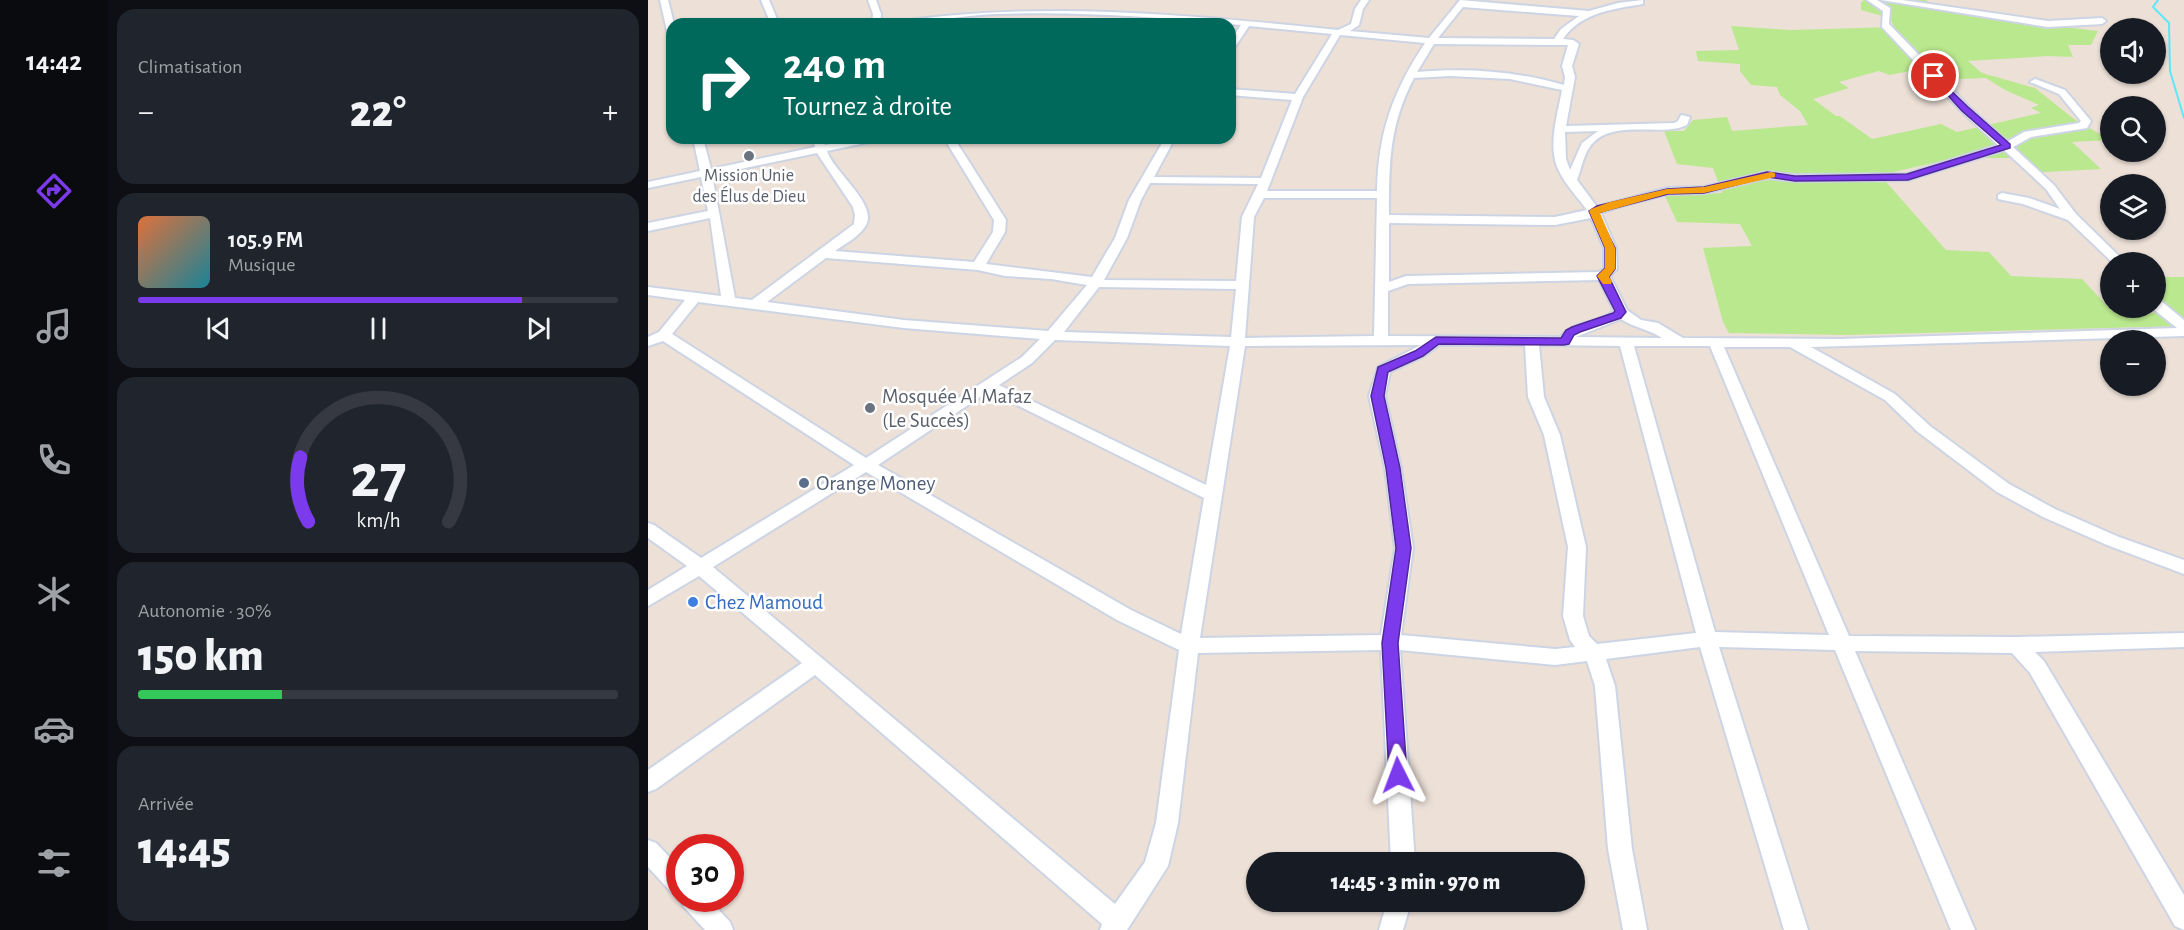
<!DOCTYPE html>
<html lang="fr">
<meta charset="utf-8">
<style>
body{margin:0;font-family:"Alegreya Sans",sans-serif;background:#20242c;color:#f1f3f6;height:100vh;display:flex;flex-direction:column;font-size:22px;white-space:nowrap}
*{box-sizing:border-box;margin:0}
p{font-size:20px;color:#9ea1a6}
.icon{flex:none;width:33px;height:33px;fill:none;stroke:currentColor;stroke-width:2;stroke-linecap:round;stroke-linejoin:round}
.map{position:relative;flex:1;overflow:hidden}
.sheet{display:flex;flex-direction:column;gap:9px;padding:9px;background:#0d0f14;width:540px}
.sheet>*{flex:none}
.guide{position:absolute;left:18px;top:18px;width:570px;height:126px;border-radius:18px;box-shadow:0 2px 4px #0004;background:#00695c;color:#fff;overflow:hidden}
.controls{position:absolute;left:1452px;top:18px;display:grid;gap:12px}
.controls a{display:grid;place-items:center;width:66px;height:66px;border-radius:50%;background:#171b24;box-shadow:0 2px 4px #0004;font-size:30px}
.speed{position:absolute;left:18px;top:834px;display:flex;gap:12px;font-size:30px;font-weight:700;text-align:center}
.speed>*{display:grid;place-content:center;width:78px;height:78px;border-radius:50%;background:#171b24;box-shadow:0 2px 4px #0004;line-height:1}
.speed .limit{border:9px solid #d22;background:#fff;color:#111}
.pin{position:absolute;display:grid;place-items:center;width:51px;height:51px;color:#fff;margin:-26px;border:3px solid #fff;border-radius:50%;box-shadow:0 2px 6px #0007}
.me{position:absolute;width:66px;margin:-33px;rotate:357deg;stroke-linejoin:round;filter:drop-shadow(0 0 4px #0008)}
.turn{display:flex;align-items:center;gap:21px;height:126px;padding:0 18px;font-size:27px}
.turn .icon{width:78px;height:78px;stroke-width:2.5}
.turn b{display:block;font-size:42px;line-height:51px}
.big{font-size:45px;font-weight:800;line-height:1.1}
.sheet .widget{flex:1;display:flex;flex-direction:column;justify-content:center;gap:9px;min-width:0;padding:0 21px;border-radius:18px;background:#20242c}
.sheet .dial{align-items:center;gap:0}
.dial svg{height:156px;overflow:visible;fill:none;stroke:#363941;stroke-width:7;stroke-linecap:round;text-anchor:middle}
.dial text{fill:#f1f3f6;stroke:none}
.song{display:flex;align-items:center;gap:18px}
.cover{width:72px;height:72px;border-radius:9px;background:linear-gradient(135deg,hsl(20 70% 55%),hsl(190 70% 35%))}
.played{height:6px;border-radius:3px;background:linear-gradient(90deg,#7c3aed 80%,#363941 80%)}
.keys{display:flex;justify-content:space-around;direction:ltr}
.heat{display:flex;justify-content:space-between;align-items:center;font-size:33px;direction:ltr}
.charge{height:9px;border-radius:4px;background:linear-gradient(90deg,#34c759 30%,#363941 0)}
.trip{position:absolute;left:598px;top:852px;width:339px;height:60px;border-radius:30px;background:#171b24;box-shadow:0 2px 4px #0004;font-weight:800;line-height:60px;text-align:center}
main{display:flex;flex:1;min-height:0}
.tab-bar{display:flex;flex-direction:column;width:108px;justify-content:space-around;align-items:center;background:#090b0e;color:#9ea1a6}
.tab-bar .icon{width:42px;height:42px}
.tab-bar .selected{color:#7c3aed}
.tab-bar b{font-size:27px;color:#f1f3f6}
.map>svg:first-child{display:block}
.green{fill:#bae88e;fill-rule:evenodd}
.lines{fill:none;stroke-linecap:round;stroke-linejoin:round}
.stream{stroke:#5fe6f9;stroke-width:2}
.minor-casing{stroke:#cdd4e3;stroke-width:4}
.minor{fill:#fff;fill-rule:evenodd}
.route{fill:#7c3aed;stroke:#51269a;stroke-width:1.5}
.slow{fill:#f59e0b}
.worship-dot{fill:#6b7280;stroke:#fff;stroke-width:2}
.service-dot{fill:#5c6f8a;stroke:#fff;stroke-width:2}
.shop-dot{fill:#3f7fe0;stroke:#fff;stroke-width:2}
.labels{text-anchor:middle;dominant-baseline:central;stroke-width:5;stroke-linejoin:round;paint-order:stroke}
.far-worship-label{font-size:18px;fill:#5b616d;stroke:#fff}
.worship-label{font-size:21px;fill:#5b616d;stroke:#fff;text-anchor:start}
.service-label{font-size:21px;fill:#4e5e75;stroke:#fff;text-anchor:start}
.shop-label{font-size:21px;fill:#366cbe;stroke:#fff;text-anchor:start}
</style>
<main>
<nav class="tab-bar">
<b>14:42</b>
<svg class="icon selected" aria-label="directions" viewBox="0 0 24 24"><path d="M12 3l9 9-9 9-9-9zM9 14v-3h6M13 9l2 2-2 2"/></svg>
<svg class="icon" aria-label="music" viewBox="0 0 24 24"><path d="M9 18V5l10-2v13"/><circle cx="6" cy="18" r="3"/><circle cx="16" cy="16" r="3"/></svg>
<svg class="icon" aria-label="phone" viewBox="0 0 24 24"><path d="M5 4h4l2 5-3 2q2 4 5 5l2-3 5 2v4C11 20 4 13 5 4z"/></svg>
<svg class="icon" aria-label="climate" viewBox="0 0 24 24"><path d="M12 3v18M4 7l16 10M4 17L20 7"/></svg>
<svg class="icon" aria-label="car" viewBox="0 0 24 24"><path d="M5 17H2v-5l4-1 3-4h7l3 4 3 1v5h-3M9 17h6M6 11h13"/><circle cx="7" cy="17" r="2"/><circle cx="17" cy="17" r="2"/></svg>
<svg class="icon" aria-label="filters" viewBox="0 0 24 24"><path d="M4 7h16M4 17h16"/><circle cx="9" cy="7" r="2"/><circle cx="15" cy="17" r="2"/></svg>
</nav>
<section class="sheet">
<div class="widget"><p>Climatisation</p>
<div class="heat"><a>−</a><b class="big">22°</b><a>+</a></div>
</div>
<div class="widget">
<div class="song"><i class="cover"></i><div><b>105.9 FM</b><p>Musique</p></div></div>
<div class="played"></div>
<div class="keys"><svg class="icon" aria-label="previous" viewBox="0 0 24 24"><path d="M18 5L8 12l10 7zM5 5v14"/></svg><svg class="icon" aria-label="pause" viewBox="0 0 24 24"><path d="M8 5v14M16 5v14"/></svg><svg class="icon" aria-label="next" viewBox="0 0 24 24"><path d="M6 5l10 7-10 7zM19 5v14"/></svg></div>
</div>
<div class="widget dial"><svg viewBox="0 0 100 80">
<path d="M14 69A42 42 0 1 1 86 69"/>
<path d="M14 69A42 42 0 0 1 10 36" stroke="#7c3aed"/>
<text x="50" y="56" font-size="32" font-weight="700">27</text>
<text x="50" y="72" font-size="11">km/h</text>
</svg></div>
<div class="widget"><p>Autonomie · 30%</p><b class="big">150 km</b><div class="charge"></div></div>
<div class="widget"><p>Arrivée</p><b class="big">14:45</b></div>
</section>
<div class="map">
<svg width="1536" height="930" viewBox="0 0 1536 930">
<rect width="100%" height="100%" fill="#ece0d7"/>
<path class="green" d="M1216,0H1278L1284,5L1350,19L1450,31L1443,45H1420L1425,57L1400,56L1320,61L1334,73L1387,88L1426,119L1462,140L1424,142L1453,169L1379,173L1364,158H1307L1232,175L1298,250L1341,252L1363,276L1434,279L1464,311L1526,314L1508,293V277H1536V326L1199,335L1081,333L1075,322L1055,248L1104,246L1092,224L1029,222L1017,196L1074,193L1065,168L1029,164L1016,131H1036L1045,120L1079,117L1084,131L1160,125L1152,111L1132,95L1129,87L1103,85L1092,71V64L1050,61L1048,51L1091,50L1083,26L1143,30L1246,27L1242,18L1213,10V2ZM1268,70L1287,80L1338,78L1357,90L1391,105L1383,108L1393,113L1309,132L1293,124L1224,139L1192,116H1188L1165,99L1201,88L1191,82L1231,71L1241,75Z"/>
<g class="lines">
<polyline class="stream" points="1510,0 1505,7 1521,23 1522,71 1536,118"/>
<defs>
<g id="minor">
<polygon points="12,0 20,0 26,24 24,38 20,35"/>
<polygon points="113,0 121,0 131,24 123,24"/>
<polygon points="220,0 228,0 233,14 232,24 224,24 225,14"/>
<path d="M713,0H721L715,9L711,25L702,31L781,38L812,0L941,11L970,3L995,0V4C966,9 933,12 915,39L925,40L931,44L924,66L927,77L918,126L1026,123L1030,121L1033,115L1042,117L1039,125L1031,128C1003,134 959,120 941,148C935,157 933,170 929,180L949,207L1019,188L1056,187L1119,172L1147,175L1259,174L1350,145L1313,111L1234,27L1235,11L1219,0H1229L1242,8L1241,24L1321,107L1359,142L1376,132L1431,123L1433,121L1411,94L1382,82L1387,79L1417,90L1443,121L1439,128L1383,137L1365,147L1406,185L1428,214L1477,262H1464L1420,220L1375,204L1350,199V195L1354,193L1381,198L1412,209L1398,189L1356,150L1260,180L1147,181L1119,178L1056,193L1019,194L970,207L953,213L968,248L969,269L962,276L979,310L993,320L1010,323L1035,338L1192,339L1529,328L1504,308H1508V300L1513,301L1536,320V336L1163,347L1247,394L1282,426L1361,484L1407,509L1471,537L1536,560V574L1459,545L1395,517L1349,492L1270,432L1237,400L1142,347H1076L1201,636L1369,637L1536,633V647L1387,652L1396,661L1536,895V930L1527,926L1382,673L1364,653L1207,651L1327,930H1303L1187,650L1071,647L1160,930H1136L1052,647L958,659L967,686L984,849L999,930H975L960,849L947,686L939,661L907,665L752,650L767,862H743L733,650L550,653L530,823L520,866L479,930H452L454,924L167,675L8,789L0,792V770L154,663L51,576L0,606V590L39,566L0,538V523L6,525L53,558L206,465L15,341L0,346V337L11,332L37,300L0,295V287L73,296L62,218L0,231V223L60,211L53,177L0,188V182L52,171L45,138H55L63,169L167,147L165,138H175L177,145L211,138H232L227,141L179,151C185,171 227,202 219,223C214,235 197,244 187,251L326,262L345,232L346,220L296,138H306L358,220L357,232L338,264L444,277L467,238L481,200L517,138H527L506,177L613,178L644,100L582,95V89L647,94L684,34L601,26L585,50L582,51V41L593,25C511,17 429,11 347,14C313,15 280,24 247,24L248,22C393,0 544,15 690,30L703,24L707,9ZM815,7L931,16L913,29L906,39L790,38ZM692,35L777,43C745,91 730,133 729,191H619L655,97ZM786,44L920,45L914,66L917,77L916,85C868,71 818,68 769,72ZM802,76L862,79L914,90C910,112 902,138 907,160C911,178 928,195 939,210L907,217L741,215C741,163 741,125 766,78ZM950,131L934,143L922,170L918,159L917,132ZM169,153L205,207L207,215L206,224L104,300L87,298L64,175ZM502,183L610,184L594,217L588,281L456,280L479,238L493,200ZM616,198H729L726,336L597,338L606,217ZM943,218L956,248V268L951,272L758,276L741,282V223L907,225ZM178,258L330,270L357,276L403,279L439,285L400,331L256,320L119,302ZM951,280L966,311C949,324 926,321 912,337L740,336V291L760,284ZM451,287L588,289L583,337L416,332ZM50,302L256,328L392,339L374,357L218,458L24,334ZM973,319C986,328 1001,329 1014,338L928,337ZM407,340L582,346L558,485L351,385L384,363ZM773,345L730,367L721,396L737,468L747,548L733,635L552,638L597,346ZM791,345H877L880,397L896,435L920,547L915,616L922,640L927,647L907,649L753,635L765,548L753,468L737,396L742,372L776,356ZM891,345L972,346L1048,633L949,644L941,636L935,616L938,547L912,435L896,397ZM986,346H1062L1181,635L1067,632ZM341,391L556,498L533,634L483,610L230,465ZM218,472L469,620L531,650L508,823L497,862L467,904L65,567Z"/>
<polygon points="1233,0 1254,0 1400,21 1454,18 1458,21 1454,24 1400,27"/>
<polygon points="0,840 8,843 32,868 32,896 24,893 0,867"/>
<polygon points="32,898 60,898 82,922 85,930 57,930 35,906"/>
<polygon points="739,902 763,902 755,930 731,930"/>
</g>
</defs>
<use href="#minor" class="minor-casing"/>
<use href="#minor" class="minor"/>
</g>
<polygon class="route" points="1286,74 1320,107 1362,144 1362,148 1260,180 1147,181 1119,177 1056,193 1020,194 956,211 951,213 952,218 967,248 967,269 961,277 978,312 973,318 932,332 926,335 921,344 916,345 791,344 775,356 740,372 736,396 752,468 763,548 750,643 759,775 756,780 750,782 743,780 741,775 734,643 748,548 738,468 723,396 730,367 767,351 788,337 913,338 918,330 924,327 965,313 967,311 949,276 957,268 957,248 941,211 949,206 1019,189 1056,187 1119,172 1147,176 1259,174 1353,145 1314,111 1284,78 1284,75"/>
<polygon class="slow" points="1123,172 1127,173 1127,177 1056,193 1019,194 952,213 967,248 967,269 961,277 964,281 963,284 955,284 949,276 957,268 957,248 941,211 943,209 962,202 1019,189 1056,187"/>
<g class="worship-dot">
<circle cx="101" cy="156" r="6"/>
<circle cx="222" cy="408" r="6"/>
</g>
<circle class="service-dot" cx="156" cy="483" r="6"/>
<circle class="shop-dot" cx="45" cy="602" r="6"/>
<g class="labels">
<g class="far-worship-label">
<text x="101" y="176">Mission Unie<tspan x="101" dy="21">des Élus de Dieu</tspan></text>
</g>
<g class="worship-label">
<text x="234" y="396">Mosquée Al Mafaz<tspan x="234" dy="24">(Le Succès)</tspan></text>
</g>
<g class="service-label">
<text x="168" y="483">Orange Money</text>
</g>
<g class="shop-label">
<text x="57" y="602">Chez Mamoud</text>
</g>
</g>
</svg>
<div class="controls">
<a><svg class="icon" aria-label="sound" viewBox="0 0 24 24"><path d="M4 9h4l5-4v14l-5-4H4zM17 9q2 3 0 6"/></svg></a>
<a><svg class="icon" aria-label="search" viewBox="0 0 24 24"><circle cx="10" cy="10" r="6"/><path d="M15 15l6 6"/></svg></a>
<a><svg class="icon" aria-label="layers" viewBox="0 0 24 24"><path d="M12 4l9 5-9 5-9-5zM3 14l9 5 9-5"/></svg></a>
<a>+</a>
<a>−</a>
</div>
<div class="speed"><div class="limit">30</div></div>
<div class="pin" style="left:1286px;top:76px;background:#d93025"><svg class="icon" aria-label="arrive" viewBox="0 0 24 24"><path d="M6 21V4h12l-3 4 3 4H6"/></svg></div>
<svg class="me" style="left:750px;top:775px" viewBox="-20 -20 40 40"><path d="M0-17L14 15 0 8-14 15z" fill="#7c3aed" stroke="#fff" stroke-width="4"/></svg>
<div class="trip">14:45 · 3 min · 970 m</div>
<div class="guide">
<div class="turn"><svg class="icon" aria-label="right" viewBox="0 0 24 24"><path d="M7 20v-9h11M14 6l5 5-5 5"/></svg><div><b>240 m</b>Tournez à droite</div></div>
</div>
</div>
</main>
